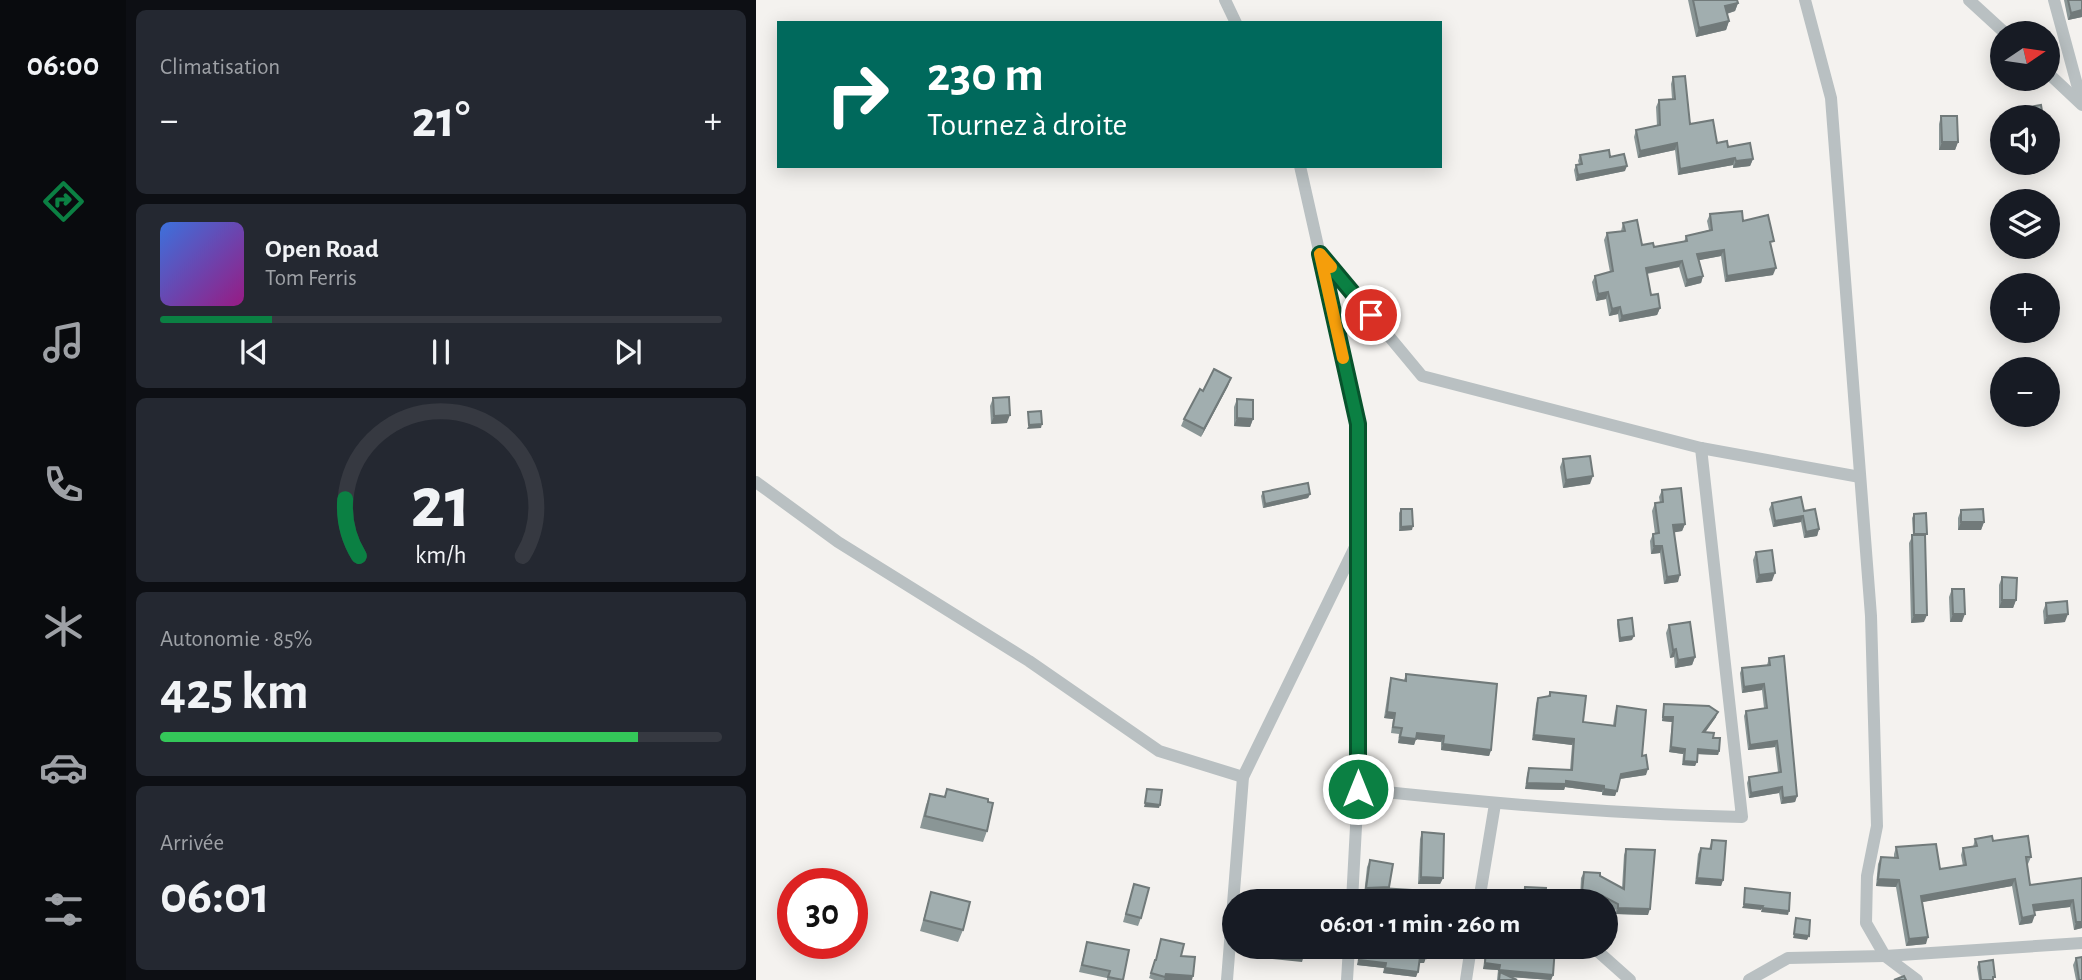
<!DOCTYPE html>
<html lang="fr">
<meta charset="utf-8">
<style>
body{margin:0;font-family:"Alegreya Sans",sans-serif;background:#242831;color:#f1f3f6;height:100vh;display:flex;flex-direction:column;font-size:26px;white-space:nowrap}
*{box-sizing:border-box;margin:0}
p{font-size:23px;color:#9ea1a6}
.icon{flex:none;width:38px;height:38px;fill:none;stroke:currentColor;stroke-width:2;stroke-linecap:round;stroke-linejoin:round}
.map{position:relative;flex:1;overflow:hidden}
.drawer{display:flex;flex-direction:column;gap:10px;padding:10px;background:#0d0f14;width:630px}
.drawer>*{flex:none}
.banner{position:absolute;left:21px;top:21px;width:665px;height:147px;border-radius:0px;box-shadow:0 4px 18px #0003;background:#00695c;color:#fff;overflow:hidden}
.needle{width:46px;rotate:77deg}
.tools{position:absolute;left:1234px;top:21px;display:grid;gap:14px}
.tools a{display:grid;place-items:center;width:70px;height:70px;border-radius:50%;background:#171b24;box-shadow:0 4px 18px #0003;font-size:35px}
.speed{position:absolute;left:21px;top:868px;display:flex;gap:14px;font-size:35px;font-weight:700;text-align:center}
.speed>*{display:grid;place-content:center;width:91px;height:91px;border-radius:50%;background:#171b24;box-shadow:0 4px 18px #0003;line-height:1}
.speed .limit{border:10px solid #d22;background:#fff;color:#111}
.pin{position:absolute;display:grid;place-items:center;width:60px;height:60px;color:#fff;margin:-30px;border:4px solid #fff;border-radius:50%;box-shadow:0 2px 7px #0007}
.me{position:absolute;width:77px;margin:-38px;rotate:0deg;stroke-linejoin:round;filter:drop-shadow(0 0 5px #0008)}
.turn{display:flex;align-items:center;gap:24px;height:147px;padding:0 35px;font-size:32px}
.turn .icon{width:91px;height:91px;stroke-width:2.5}
.turn b{display:block;font-size:49px;line-height:60px}
.big{font-size:52px;font-weight:700;line-height:1.1}
.drawer .tile{flex:1;display:flex;flex-direction:column;justify-content:center;gap:10px;min-width:0;padding:0 24px;border-radius:10px;background:#242831}
.drawer .dial{align-items:center;gap:0}
.dial svg{height:182px;overflow:visible;fill:none;stroke:#363941;stroke-width:7;stroke-linecap:round;text-anchor:middle}
.dial text{fill:#f1f3f6;stroke:none}
.song{display:flex;align-items:center;gap:21px}
.cover{width:84px;height:84px;border-radius:10px;background:linear-gradient(135deg,hsl(220 70% 55%),hsl(310 70% 35%))}
.played{height:7px;border-radius:4px;background:linear-gradient(90deg,#0b8043 20%,#363941 20%)}
.keys{display:flex;justify-content:space-around;direction:ltr}
.heat{display:flex;justify-content:space-between;align-items:center;font-size:38px;direction:ltr}
.charge{height:10px;border-radius:5px;background:linear-gradient(90deg,#34c759 85%,#363941 0)}
.trip{position:absolute;left:466px;top:889px;width:396px;height:70px;border-radius:35px;background:#171b24;box-shadow:0 4px 18px #0003;font-weight:700;line-height:70px;text-align:center}
main{display:flex;flex:1;min-height:0}
.menu{display:flex;flex-direction:column;width:126px;justify-content:space-around;align-items:center;background:#090b0e;color:#9ea1a6}
.menu .icon{width:49px;height:49px}
.menu .active{color:#0b8043}
.menu b{font-size:32px;color:#f1f3f6}
.map>svg:first-child{display:block}
.lines{fill:none;stroke-linecap:round;stroke-linejoin:round}
.street{stroke:#b9c0c2;stroke-width:12}
.wall{fill:#8a9696}
.shaded-wall{fill:#717a7a}
.building{fill:#a1aeaf;stroke:#717a7a;stroke-width:2}
.route-casing{stroke:#07532c;stroke-width:18}
.route{stroke:#0b8043;stroke-width:12}
.slow{stroke:#f59e0b;stroke-width:12}
</style>
<main>
<nav class="menu">
<b>06:00</b>
<svg class="icon active" aria-label="directions" viewBox="0 0 24 24"><path d="M12 3l9 9-9 9-9-9zM9 14v-3h6M13 9l2 2-2 2"/></svg>
<svg class="icon" aria-label="music" viewBox="0 0 24 24"><path d="M9 18V5l10-2v13"/><circle cx="6" cy="18" r="3"/><circle cx="16" cy="16" r="3"/></svg>
<svg class="icon" aria-label="phone" viewBox="0 0 24 24"><path d="M5 4h4l2 5-3 2q2 4 5 5l2-3 5 2v4C11 20 4 13 5 4z"/></svg>
<svg class="icon" aria-label="climate" viewBox="0 0 24 24"><path d="M12 3v18M4 7l16 10M4 17L20 7"/></svg>
<svg class="icon" aria-label="car" viewBox="0 0 24 24"><path d="M5 17H2v-5l4-1 3-4h7l3 4 3 1v5h-3M9 17h6M6 11h13"/><circle cx="7" cy="17" r="2"/><circle cx="17" cy="17" r="2"/></svg>
<svg class="icon" aria-label="filters" viewBox="0 0 24 24"><path d="M4 7h16M4 17h16"/><circle cx="9" cy="7" r="2"/><circle cx="15" cy="17" r="2"/></svg>
</nav>
<section class="drawer">
<div class="tile"><p>Climatisation</p>
<div class="heat"><a>−</a><b class="big">21°</b><a>+</a></div>
</div>
<div class="tile">
<div class="song"><i class="cover"></i><div><b>Open Road</b><p>Tom Ferris</p></div></div>
<div class="played"></div>
<div class="keys"><svg class="icon" aria-label="previous" viewBox="0 0 24 24"><path d="M18 5L8 12l10 7zM5 5v14"/></svg><svg class="icon" aria-label="pause" viewBox="0 0 24 24"><path d="M8 5v14M16 5v14"/></svg><svg class="icon" aria-label="next" viewBox="0 0 24 24"><path d="M6 5l10 7-10 7zM19 5v14"/></svg></div>
</div>
<div class="tile dial"><svg viewBox="0 0 100 80">
<path d="M14 69A42 42 0 1 1 86 69"/>
<path d="M14 69A42 42 0 0 1 8 44" stroke="#0b8043"/>
<text x="50" y="56" font-size="32" font-weight="700">21</text>
<text x="50" y="72" font-size="11">km/h</text>
</svg></div>
<div class="tile"><p>Autonomie · 85%</p><b class="big">425 km</b><div class="charge"></div></div>
<div class="tile"><p>Arrivée</p><b class="big">06:01</b></div>
</section>
<div class="map">
<svg width="1326" height="980" viewBox="0 0 1326 980">
<rect width="100%" height="100%" fill="#f4f2ef"/>
<g class="lines">
<g class="street">
<polyline points="469,0 480,23"/>
<polyline points="1049,0 1075,98 1115,616 1121,826 1111,876 1110,923 1129,956 1161,980"/>
<polyline points="1213,0 1249,33"/>
<polyline points="1298,0 1326,103"/>
<polyline points="1292,73 1326,105"/>
<polyline points="544,166 602,424 602,789 596,901"/>
<polyline points="567,257 666,376 945,448 1104,477"/>
<polyline points="0,482 82,542 273,661 403,751 487,777"/>
<path d="M602,789C729,803 857,814 986,817L945,448"/>
<polyline points="723,901 739,804"/>
<polyline points="837,947 874,980"/>
<polyline points="471,980 487,777 601,543"/>
<polyline points="591,980 593,947"/>
<polyline points="710,980 715,947"/>
<polyline points="993,980 1032,958 1129,956 1326,943"/>
</g>
</g>
<g class="wall">
<polygon points="932,0 981,0 982,3 979,11 971,14 973,21 970,30 940,37"/>
<polygon points="1308,0 1326,0 1326,17 1312,20"/>
<polygon points="917,77 934,124 961,143 972,147 997,159 994,166 977,168 977,165 922,175 919,150 882,158 878,137 880,130 901,126 900,107 903,100 916,99 915,84"/>
<polygon points="1185,116 1202,142 1199,150 1183,150 1183,124"/>
<polygon points="824,155 854,157 869,171 820,181 818,170 820,165 823,164 822,161"/>
<polygon points="954,214 987,221 1016,247 1017,275 969,282 965,256 943,260 947,276 945,283 929,287 923,267 891,274 895,295 904,308 901,315 863,322 862,314 853,316 850,299 840,301 836,282 839,276 854,272 848,240 851,233 865,231 867,223 886,245 898,247 928,242 930,236 953,230 951,221"/>
<polygon points="475,378 472,386 445,437 425,426 428,419 447,391"/>
<polygon points="237,398 251,423 235,424 234,406"/>
<polygon points="481,399 497,419 494,427 478,426 478,407"/>
<polygon points="807,459 834,484 807,488 804,467"/>
<polygon points="906,490 929,524 926,531 918,532 922,582 908,584 904,553 895,554 894,541 897,534 899,534 896,511 899,503 904,503 903,497"/>
<polygon points="507,492 554,494 552,498 507,508 505,496"/>
<polygon points="1016,503 1048,511 1063,529 1061,536 1048,538 1045,522 1017,527 1013,509"/>
<polygon points="645,509 656,530 643,531 643,513"/>
<polygon points="1205,510 1228,522 1225,530 1202,530 1202,518"/>
<polygon points="1158,514 1171,534 1169,537 1168,622 1155,623 1153,543 1157,535 1156,518"/>
<polygon points="1000,552 1016,581 1000,583 997,560"/>
<polygon points="1246,577 1260,600 1257,608 1243,608 1243,585"/>
<polygon points="1196,589 1206,622 1194,622 1193,597"/>
<polygon points="1290,603 1309,622 1288,624 1287,611"/>
<polygon points="862,620 876,640 863,642 861,624"/>
<polygon points="913,625 939,657 936,665 919,668 918,657 914,658 910,633"/>
<polygon points="1013,658 1041,796 1039,802 1025,804 1023,793 993,798 991,783 993,777 1022,772 1019,747 992,750 988,716 990,711 1008,708 1006,690 986,693 984,673 986,668 1011,665"/>
<polygon points="650,674 735,750 733,756 685,750 685,742 660,739 658,745 642,743 643,734 635,733 637,719 628,718 633,685 635,678 648,680"/>
<polygon points="794,692 827,722 857,725 859,712 861,706 886,756 890,775 864,779 859,796 846,795 846,792 809,787 808,790 769,789 771,774 773,768 814,770 816,745 776,740 780,704 782,698 792,696"/>
<polygon points="908,704 960,717 949,732 957,738 963,751 962,755 942,754 939,766 926,765 927,754 913,752 916,722 906,721 907,709"/>
<polygon points="191,789 232,802 231,831 227,842 164,828 170,805 174,794 188,797"/>
<polygon points="666,832 687,878 684,884 662,884 664,839"/>
<polygon points="1219,839 1237,841 1275,857 1272,864 1271,864 1274,885 1326,878 1326,928 1318,930 1314,907 1278,911 1276,923 1263,925 1256,886 1166,902 1170,944 1150,946 1140,887 1120,886 1122,864 1125,857 1138,858 1138,854 1140,847 1184,869 1207,866 1205,855 1207,848 1217,847"/>
<polygon points="956,840 967,880 965,886 939,884 942,854 945,848 953,849"/>
<polygon points="870,849 892,915 860,914 860,910 849,904 849,901 824,898 825,878 828,872 844,876 866,888 868,855"/>
<polygon points="614,860 633,889 654,901 621,901 622,894 608,895 611,867"/>
<polygon points="378,884 385,918 382,926 367,922"/>
<polygon points="769,887 789,901 766,901 766,895"/>
<polygon points="175,892 207,930 202,942 164,931"/>
<polygon points="405,939 425,956 436,980 398,980 393,978 399,960 400,960"/>
<polygon points="331,942 367,980 351,980 351,978 323,972"/>
<polygon points="604,947 655,951 655,947 671,947 668,963 663,963 660,977 627,973 628,968 601,965"/>
<polygon points="730,947 797,975 795,980 753,977 761,980 741,980 742,970 727,969"/>
<polygon points="1320,958 1326,980 1320,980 1317,965"/>
<polygon points="1223,962 1238,980 1223,980 1221,967"/>
</g>
<g class="shaded-wall">
<polygon points="982,3 979,11 966,15 969,6"/>
<polygon points="1326,10 1326,17 1312,20 1315,13"/>
<polygon points="973,21 970,30 940,37 943,28"/>
<polygon points="1186,142 1202,142 1199,150 1183,150"/>
<polygon points="921,143 919,150 882,158 884,151"/>
<polygon points="979,158 977,165 922,175 924,169"/>
<polygon points="997,159 994,166 977,168 980,161"/>
<polygon points="871,166 869,171 820,181 822,175"/>
<polygon points="968,250 965,256 939,261 941,254"/>
<polygon points="926,261 923,267 887,274 890,268"/>
<polygon points="1020,268 1017,275 969,282 971,276"/>
<polygon points="947,276 945,283 929,287 931,280"/>
<polygon points="852,292 850,299 840,301 842,294"/>
<polygon points="864,307 862,314 853,316 856,309"/>
<polygon points="904,308 901,315 863,322 866,316"/>
<polygon points="475,378 472,386 445,437 448,429"/>
<polygon points="254,415 251,423 235,424 238,416"/>
<polygon points="481,418 497,419 494,427 478,426"/>
<polygon points="286,424 285,428 271,429 273,425"/>
<polygon points="837,476 834,484 807,488 810,480"/>
<polygon points="554,494 552,498 507,508 509,504"/>
<polygon points="1047,516 1045,522 1017,527 1019,521"/>
<polygon points="1205,522 1228,522 1225,530 1202,530"/>
<polygon points="929,524 926,531 915,533 917,525"/>
<polygon points="657,526 656,530 643,531 645,527"/>
<polygon points="1063,529 1061,536 1048,538 1050,532"/>
<polygon points="898,546 906,546 904,553 895,554"/>
<polygon points="1019,573 1016,581 1000,583 1003,575"/>
<polygon points="924,575 922,582 908,584 911,577"/>
<polygon points="1246,600 1260,600 1257,608 1243,608"/>
<polygon points="1197,614 1209,614 1206,622 1194,622"/>
<polygon points="1312,614 1309,622 1288,624 1291,616"/>
<polygon points="1158,615 1171,615 1168,622 1155,623"/>
<polygon points="878,636 876,640 863,642 864,638"/>
<polygon points="920,649 918,657 914,658 917,650"/>
<polygon points="939,657 936,665 919,668 922,660"/>
<polygon points="1008,684 1006,690 986,693 988,687"/>
<polygon points="631,712 639,713 637,719 628,718"/>
<polygon points="962,712 960,717 946,737 947,732"/>
<polygon points="907,717 917,717 916,722 906,721"/>
<polygon points="661,733 688,736 685,742 658,739"/>
<polygon points="778,735 818,739 816,745 776,740"/>
<polygon points="644,737 660,739 658,745 642,743"/>
<polygon points="1021,741 1019,747 992,750 994,745"/>
<polygon points="687,744 735,750 733,756 685,750"/>
<polygon points="915,747 929,749 927,754 913,752"/>
<polygon points="942,749 963,751 962,755 940,754"/>
<polygon points="928,761 941,762 939,766 926,765"/>
<polygon points="892,769 890,775 863,779 865,774"/>
<polygon points="810,781 848,786 846,792 809,787 808,790 769,789 771,783"/>
<polygon points="1026,787 1023,793 993,798 995,793"/>
<polygon points="848,789 861,791 859,796 846,795"/>
<polygon points="1041,796 1039,802 1025,804 1027,798"/>
<polygon points="389,803 404,805 403,808 388,807"/>
<polygon points="665,877 687,878 684,884 662,884"/>
<polygon points="941,878 967,880 965,886 939,884"/>
<polygon points="1122,879 1143,880 1140,887 1120,886"/>
<polygon points="1259,879 1256,886 1162,903 1165,896"/>
<polygon points="633,887 631,894 624,888 622,894 608,895 610,888"/>
<polygon points="826,892 841,893 839,899 824,898"/>
<polygon points="1317,900 1314,907 1275,912 1277,905"/>
<polygon points="988,904 1007,906 1005,910 986,908"/>
<polygon points="862,908 894,909 892,915 860,914"/>
<polygon points="1006,908 1033,911 1032,915 1005,912"/>
<polygon points="1279,915 1276,923 1263,925 1266,918"/>
<polygon points="1320,922 1326,922 1326,928 1318,930"/>
<polygon points="1038,934 1053,936 1051,940 1037,938"/>
<polygon points="1172,937 1170,944 1150,946 1153,939"/>
<polygon points="510,951 548,955 546,962 507,958"/>
<polygon points="664,957 670,958 668,963 662,963"/>
<polygon points="603,960 630,963 628,968 601,965"/>
<polygon points="729,963 744,965 742,970 727,969"/>
<polygon points="629,968 662,972 660,977 627,973"/>
<polygon points="743,970 797,975 795,980 743,976 744,972 742,976"/>
<polygon points="410,974 437,976 436,980 408,980"/>
</g>
<g class="building">
<polygon points="937,0 981,0 982,3 969,6 973,21 943,28"/>
<polygon points="1312,0 1326,0 1326,10 1315,13"/>
<polygon points="929,76 934,124 957,120 961,143 971,141 972,147 994,143 997,159 980,161 979,158 924,169 921,143 884,151 880,130 904,125 903,100 919,99 917,77"/>
<polygon points="1285,105 1287,117 1263,117 1261,109"/>
<polygon points="1185,116 1201,116 1202,142 1186,142"/>
<polygon points="853,150 854,157 868,154 871,166 822,175 820,165 826,164 824,155"/>
<polygon points="986,211 987,221 1012,215 1018,241 1014,242 1020,268 971,276 968,250 941,254 947,276 931,280 926,261 890,268 895,295 902,294 904,308 866,316 864,307 856,309 852,292 842,294 839,276 857,271 851,233 869,231 867,223 881,220 886,245 897,243 898,247 931,241 930,236 956,230 954,214"/>
<polygon points="458,369 475,378 448,429 428,419 444,389 447,391"/>
<polygon points="253,397 254,415 238,416 237,398"/>
<polygon points="481,399 497,400 497,419 481,418"/>
<polygon points="285,411 286,424 273,425 272,412"/>
<polygon points="834,456 837,476 810,480 807,459"/>
<polygon points="552,483 554,494 509,504 507,492"/>
<polygon points="925,488 929,524 917,525 924,575 911,577 906,546 898,546 897,534 903,533 899,503 907,502 906,490"/>
<polygon points="1045,497 1048,511 1059,509 1063,529 1050,532 1047,516 1019,521 1016,503"/>
<polygon points="645,509 656,509 657,526 645,527"/>
<polygon points="1227,509 1228,522 1205,522 1205,510"/>
<polygon points="1170,513 1171,534 1158,534 1158,514"/>
<polygon points="1156,535 1169,535 1171,615 1158,615"/>
<polygon points="1016,550 1019,573 1003,575 1000,552"/>
<polygon points="1246,577 1261,578 1260,600 1246,600"/>
<polygon points="1196,589 1208,589 1209,614 1197,614"/>
<polygon points="1311,601 1312,614 1291,616 1290,603"/>
<polygon points="876,618 878,636 864,638 862,620"/>
<polygon points="934,622 939,657 922,660 920,649 917,650 913,625"/>
<polygon points="1028,656 1041,796 1027,798 1026,787 995,793 993,777 1025,772 1021,741 994,745 990,711 1011,708 1008,684 988,687 986,668 1014,665 1013,658"/>
<polygon points="650,674 741,684 735,750 687,744 688,736 661,733 660,739 644,737 646,728 637,727 639,713 631,712 635,678 650,681"/>
<polygon points="794,692 830,696 827,722 859,726 861,706 890,710 886,756 890,755 892,769 865,774 861,791 848,789 848,786 810,781 810,784 771,783 773,768 816,770 818,739 778,735 782,698 794,696"/>
<polygon points="908,704 953,706 962,712 947,732 958,733 957,738 964,738 963,751 942,749 941,762 928,761 929,749 915,747 917,717 907,717"/>
<polygon points="191,789 232,799 232,802 237,803 231,831 169,816 174,794 189,797"/>
<polygon points="391,789 406,790 404,805 389,803"/>
<polygon points="666,832 688,834 687,878 665,877"/>
<polygon points="1236,836 1237,841 1272,836 1275,857 1270,857 1274,885 1326,878 1326,922 1320,922 1317,900 1277,905 1279,915 1266,918 1259,879 1165,896 1172,937 1153,939 1143,880 1122,879 1125,857 1142,858 1140,847 1180,844 1184,869 1210,865 1207,848 1221,846 1219,839"/>
<polygon points="956,840 970,841 967,880 941,878 945,848 955,849"/>
<polygon points="870,849 899,850 894,909 862,908 862,904 841,893 826,892 828,872 844,873 844,876 868,889"/>
<polygon points="614,860 637,864 633,887 610,888"/>
<polygon points="378,884 393,888 385,918 370,914"/>
<polygon points="769,887 790,888 789,901 768,901"/>
<polygon points="624,888 655,890 654,901 623,901"/>
<polygon points="989,888 1034,893 1033,911 1006,908 1007,906 988,904"/>
<polygon points="175,892 214,902 207,930 168,920"/>
<polygon points="1040,918 1054,920 1053,936 1038,934"/>
<polygon points="405,939 428,944 425,956 439,957 437,976 410,974 409,977 395,973 399,960 400,960"/>
<polygon points="331,942 373,950 367,980 352,977 354,971 326,965"/>
<polygon points="510,947 549,947 548,955 510,951"/>
<polygon points="604,947 620,947 656,952 657,947 671,947 670,958 664,957 662,972 629,968 630,963 603,960"/>
<polygon points="730,947 799,947 797,975 743,970 744,965 729,963"/>
<polygon points="1326,957 1326,980 1323,980 1320,958"/>
<polygon points="1237,960 1239,977 1237,977 1237,980 1225,980 1223,962"/>
<polygon points="744,972 761,980 743,980"/>
<polygon points="1148,976 1150,980 1138,980"/>
</g>
<g class="lines">
<defs>
<polyline id="route" points="602,789 602,424 564,254 615,315"/>
</defs>
<use href="#route" class="route-casing"/>
<use href="#route" class="route"/>
<polyline class="slow" points="575,267 564,254 587,358"/>
</g>
</svg>
<div class="tools">
<a><svg class="needle" viewBox="-14 -14 28 28"><path d="M0-13l5 13h-10z" fill="#e53935"/><path d="M0 13l5-13h-10z" fill="#9ea1a6"/></svg></a>
<a><svg class="icon" aria-label="sound" viewBox="0 0 24 24"><path d="M4 9h4l5-4v14l-5-4H4zM17 9q2 3 0 6"/></svg></a>
<a><svg class="icon" aria-label="layers" viewBox="0 0 24 24"><path d="M12 4l9 5-9 5-9-5zM3 14l9 5 9-5"/></svg></a>
<a>+</a>
<a>−</a>
</div>
<div class="speed"><div class="limit">30</div></div>
<div class="pin" style="left:615px;top:315px;background:#d93025"><svg class="icon" aria-label="arrive" viewBox="0 0 24 24"><path d="M6 21V4h12l-3 4 3 4H6"/></svg></div>
<svg class="me" style="left:602px;top:789px" viewBox="-20 -20 40 40"><circle r="17" fill="#0b8043" stroke="#fff" stroke-width="3"/><path d="M0-11L8 9 0 5-8 9z" fill="#fff"/></svg>
<div class="trip">06:01 · 1 min · 260 m</div>
<div class="banner">
<div class="turn"><svg class="icon" aria-label="right" viewBox="0 0 24 24"><path d="M7 20v-9h11M14 6l5 5-5 5"/></svg><div><b>230 m</b>Tournez à droite</div></div>
</div>
</div>
</main>
